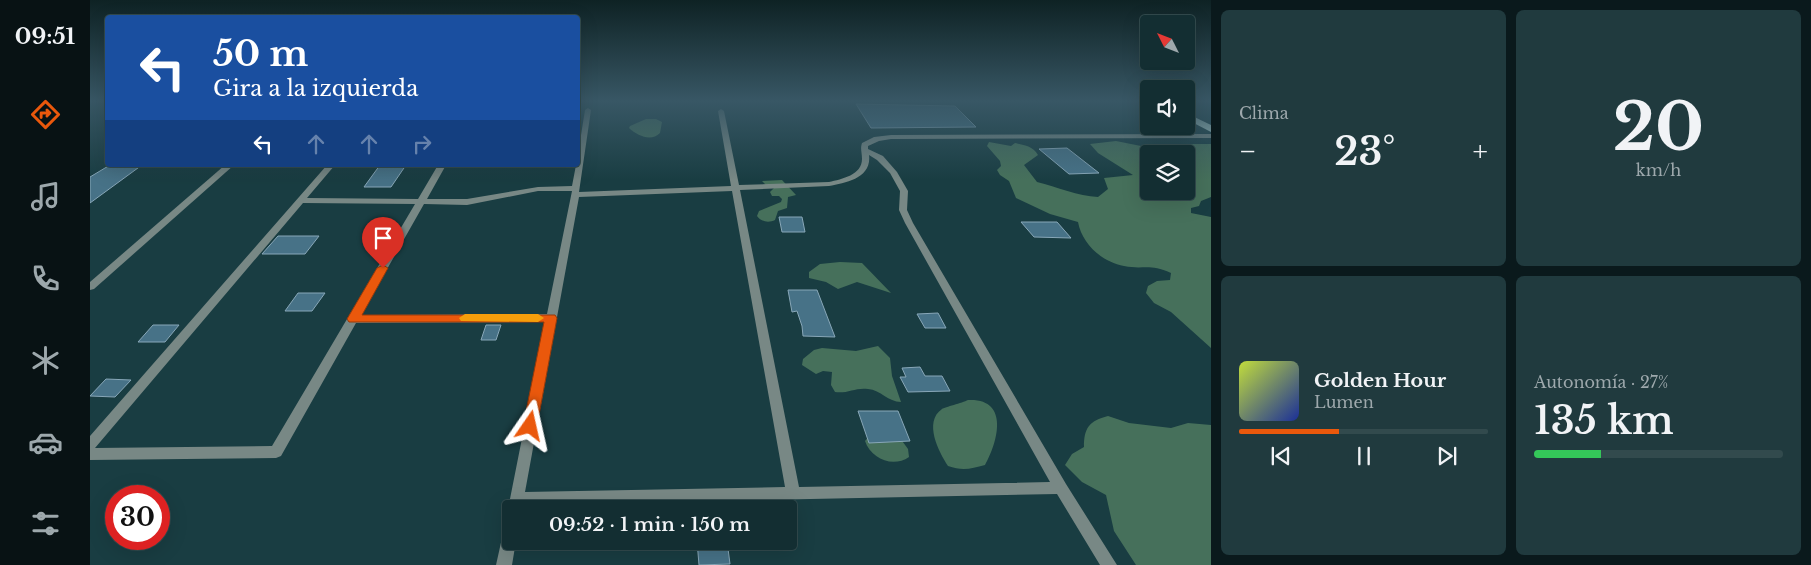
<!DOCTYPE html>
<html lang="es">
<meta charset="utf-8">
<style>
body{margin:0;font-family:"Libre Baskerville",serif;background:#203a3e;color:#f1f3f6;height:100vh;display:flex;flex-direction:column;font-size:19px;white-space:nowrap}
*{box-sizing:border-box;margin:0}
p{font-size:16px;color:#9da8ac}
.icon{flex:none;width:28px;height:28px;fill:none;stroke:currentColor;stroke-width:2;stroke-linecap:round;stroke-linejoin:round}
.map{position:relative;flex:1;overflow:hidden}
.panel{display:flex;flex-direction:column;gap:10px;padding:10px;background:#0a191c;width:600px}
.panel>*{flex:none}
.hud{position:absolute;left:15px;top:15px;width:475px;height:152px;border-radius:5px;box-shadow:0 5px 20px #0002,0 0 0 1px #324a4d;background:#1a4fa0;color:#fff;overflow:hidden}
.needle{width:32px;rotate:312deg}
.fabs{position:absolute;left:1050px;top:15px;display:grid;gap:10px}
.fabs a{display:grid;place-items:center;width:55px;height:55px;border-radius:5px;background:#132e32;box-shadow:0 5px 20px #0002,0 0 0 1px #324a4d;font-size:25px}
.speed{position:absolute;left:15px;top:485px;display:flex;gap:10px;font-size:25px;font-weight:700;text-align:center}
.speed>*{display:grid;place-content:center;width:65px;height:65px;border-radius:50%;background:#132e32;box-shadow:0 5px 20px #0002,0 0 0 1px #324a4d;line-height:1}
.speed .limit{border:8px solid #d22;background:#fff;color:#111}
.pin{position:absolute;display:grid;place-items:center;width:42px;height:42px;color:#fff;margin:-51px -21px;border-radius:50% 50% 50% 0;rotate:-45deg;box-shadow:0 0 5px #0007}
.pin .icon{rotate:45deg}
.me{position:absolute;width:55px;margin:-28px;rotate:11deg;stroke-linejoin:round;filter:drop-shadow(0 0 4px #0008)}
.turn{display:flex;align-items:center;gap:18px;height:105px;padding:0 25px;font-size:22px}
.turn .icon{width:65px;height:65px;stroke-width:2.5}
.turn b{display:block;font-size:35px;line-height:42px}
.lanes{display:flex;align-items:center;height:48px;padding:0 25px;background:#0003;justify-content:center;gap:25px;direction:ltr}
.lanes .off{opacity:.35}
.big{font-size:38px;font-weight:600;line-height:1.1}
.panel .card{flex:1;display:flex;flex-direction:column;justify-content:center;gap:8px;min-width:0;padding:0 18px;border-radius:8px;background:#203a3e}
.panel .dial{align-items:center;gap:0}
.dial b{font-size:65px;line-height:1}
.song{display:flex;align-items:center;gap:15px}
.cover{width:60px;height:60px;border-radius:8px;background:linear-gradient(135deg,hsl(70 70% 55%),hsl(230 70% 35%))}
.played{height:5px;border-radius:2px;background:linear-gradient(90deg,#ea580c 40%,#324a4d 40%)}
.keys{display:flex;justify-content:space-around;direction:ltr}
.heat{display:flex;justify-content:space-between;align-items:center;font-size:28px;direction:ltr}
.charge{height:8px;border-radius:4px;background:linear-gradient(90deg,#34c759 27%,#324a4d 0)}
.panel .tiles{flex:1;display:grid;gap:10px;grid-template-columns:repeat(2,1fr)}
.trip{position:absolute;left:412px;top:500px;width:295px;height:50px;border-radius:5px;background:#132e32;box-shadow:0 5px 20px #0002,0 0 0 1px #324a4d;font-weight:600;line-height:50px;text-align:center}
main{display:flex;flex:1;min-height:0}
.menu{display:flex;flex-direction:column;width:90px;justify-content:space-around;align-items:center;background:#081214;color:#9da8ac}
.menu .icon{width:35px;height:35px}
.menu .on{color:#ea580c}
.menu b{font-size:22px;color:#f1f3f6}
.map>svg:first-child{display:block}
.forest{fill:#46705b;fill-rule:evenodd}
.building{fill:#477287;stroke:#88a7b8}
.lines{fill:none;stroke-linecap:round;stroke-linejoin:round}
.minor{fill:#788885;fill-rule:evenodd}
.primary{fill:#b7d8d3;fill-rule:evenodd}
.route{fill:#ea580c;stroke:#983908}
.slow{fill:#f59e0b}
</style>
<main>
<nav class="menu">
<b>09:51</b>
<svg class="icon on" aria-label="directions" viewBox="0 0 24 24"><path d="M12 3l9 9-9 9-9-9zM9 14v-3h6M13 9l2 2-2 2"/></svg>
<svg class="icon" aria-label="music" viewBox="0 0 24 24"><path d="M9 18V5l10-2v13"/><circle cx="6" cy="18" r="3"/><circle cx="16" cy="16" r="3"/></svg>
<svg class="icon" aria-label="phone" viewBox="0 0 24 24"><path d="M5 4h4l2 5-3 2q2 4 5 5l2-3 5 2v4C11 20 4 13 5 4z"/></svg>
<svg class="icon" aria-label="climate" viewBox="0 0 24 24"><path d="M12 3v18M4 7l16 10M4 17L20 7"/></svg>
<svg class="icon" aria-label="car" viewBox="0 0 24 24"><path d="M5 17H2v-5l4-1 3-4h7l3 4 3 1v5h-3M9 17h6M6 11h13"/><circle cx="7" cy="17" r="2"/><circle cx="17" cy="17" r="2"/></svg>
<svg class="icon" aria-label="filters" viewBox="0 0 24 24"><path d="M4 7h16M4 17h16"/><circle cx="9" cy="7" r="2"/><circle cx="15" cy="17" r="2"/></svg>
</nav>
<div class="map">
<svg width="1121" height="565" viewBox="0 0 1121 565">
<rect width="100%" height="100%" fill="#193d42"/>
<g class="forest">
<path d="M556,119H566L572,122L570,133C561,142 548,136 539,128L540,126Z"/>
<path d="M1026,141L1061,148L1086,144H1121V197L1111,201L1109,206L1101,208V213L1121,217V348L1081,312L1064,303L1056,293L1058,286L1067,281L1080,280L1081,273C1059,263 1054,270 1034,266C1012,262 992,244 988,222L960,214L926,198L919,181L910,175L907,170L911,166L910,161L897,146L899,142L921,146L925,143C934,145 943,146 948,155L934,165L947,182C967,187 988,196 1008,197L1018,189L1014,178L1043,175L1008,153L1000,144ZM1059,154H1096V191H1059Z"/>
<path d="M692,180L706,195L698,197L697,208L688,211L685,220C679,223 671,222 667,216L669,211L691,202L692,199L689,196H682L680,192L684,188L677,186L672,181Z"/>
<polygon points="750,262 772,263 801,293 767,282 748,289 736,282 719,278 719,272 730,264"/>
<path d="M788,346L800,358L802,376L811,402C798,402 791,390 778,389C766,387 757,394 745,392L741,385L742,372L733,371L726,374L712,365L713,359L724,350L732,348L766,351Z"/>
<path d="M878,400C920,398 908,442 895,465C881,469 872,471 858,466C849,452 833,422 852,409C855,407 872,403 878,400Z"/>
<path d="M1018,416L1039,423L1081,428L1098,423L1121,425V565H1046L1024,531L1016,495L992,482L975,465L982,454L994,447C994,428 999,421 1018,416Z"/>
<path d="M779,436L810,438L818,449L819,457C803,468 781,459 775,441Z"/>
</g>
<g class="building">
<polygon points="766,104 865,106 886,127 781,128"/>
<polygon points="977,148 1009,173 979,174 949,149"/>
<polygon points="20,165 52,165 0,203 0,177"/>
<polygon points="290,165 316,165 301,187 274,187"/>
<polygon points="689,217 712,217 715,232 692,232"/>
<polygon points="931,222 967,222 981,238 944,237"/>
<polygon points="188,236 229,236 215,254 172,254"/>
<polygon points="698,290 727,290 745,337 713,336 712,326 707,311 702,312"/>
<polygon points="208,293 235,293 222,311 195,311"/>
<polygon points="848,313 856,328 835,328 827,314"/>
<polygon points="63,325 89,325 75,342 48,342"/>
<polygon points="396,325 411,325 406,340 391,340"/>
<polygon points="830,367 835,376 852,376 860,391 818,392 810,377 816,377 812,368"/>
<polygon points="16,379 41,380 25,397 0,396"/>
<polygon points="768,411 808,411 820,441 779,443"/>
<polygon points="607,541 637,541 640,564 609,565"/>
</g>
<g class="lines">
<g class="minor">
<path d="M498,108L501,110L489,192L641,186L628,111L631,109L634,111L649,185L739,182C752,179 772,175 772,159C772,152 770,149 772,143L784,137L801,135L1121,134V138L801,139L789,141L778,146V149L793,156L807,172L818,191L817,210L823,223L976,484L1027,565H1010L967,494L433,505L432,509H421V514H420L418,509L455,322L266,323L191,456L186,458L0,460V436L237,165H245L217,198L328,199L348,165H356L337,199H377L448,187L482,186L486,165H488V154L495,110ZM779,155L787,160L800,173L810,191L809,210L815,223L960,482L709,487L650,190L739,186C756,183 782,178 779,155ZM448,191H482L457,314L271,315L334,204L377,205ZM642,191L695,487L435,492L489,197ZM213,203L325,204L182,446L5,448Z"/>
<polygon points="135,165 144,165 4,289 0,290 0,282"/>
<polygon points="421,522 421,541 426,541 422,565 406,565 414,529 416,524"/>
</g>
<polygon class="primary" points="1096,113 1121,125 1121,132 1096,119"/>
</g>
<linearGradient id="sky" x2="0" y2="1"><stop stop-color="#0e2224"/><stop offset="0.56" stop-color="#385765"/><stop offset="1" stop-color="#385765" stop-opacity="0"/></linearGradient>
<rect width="1121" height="180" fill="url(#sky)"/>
<polygon class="route" points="293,265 298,268 272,315 465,315 467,318 446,431 435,431 433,426 454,322 259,322 257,319 287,268"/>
<polygon class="slow" points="375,314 448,314 454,318 448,322 371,321 369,318"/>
</svg>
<div class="fabs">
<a><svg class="needle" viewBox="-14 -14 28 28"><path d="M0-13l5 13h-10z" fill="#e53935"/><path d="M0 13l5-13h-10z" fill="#9da8ac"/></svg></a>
<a><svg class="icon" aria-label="sound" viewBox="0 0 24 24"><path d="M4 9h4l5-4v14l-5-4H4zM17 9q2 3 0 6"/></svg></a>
<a><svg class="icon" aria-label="layers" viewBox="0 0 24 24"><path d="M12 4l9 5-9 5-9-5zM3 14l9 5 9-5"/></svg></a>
</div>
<div class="speed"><div class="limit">30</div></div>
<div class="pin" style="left:293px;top:268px;background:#d93025"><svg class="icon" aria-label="arrive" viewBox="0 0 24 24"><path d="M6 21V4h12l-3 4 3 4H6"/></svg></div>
<svg class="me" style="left:440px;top:426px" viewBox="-20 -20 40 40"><path d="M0-17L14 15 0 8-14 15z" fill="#ea580c" stroke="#fff" stroke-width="4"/></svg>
<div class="trip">09:52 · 1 min · 150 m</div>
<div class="hud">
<div class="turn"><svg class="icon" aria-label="left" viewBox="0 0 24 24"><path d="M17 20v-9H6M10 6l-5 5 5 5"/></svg><div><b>50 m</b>Gira a la izquierda</div></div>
<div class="lanes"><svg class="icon" aria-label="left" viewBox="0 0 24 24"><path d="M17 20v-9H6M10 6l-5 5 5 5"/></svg><svg class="icon off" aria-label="ahead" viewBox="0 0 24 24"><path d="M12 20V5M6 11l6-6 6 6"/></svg><svg class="icon off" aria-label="ahead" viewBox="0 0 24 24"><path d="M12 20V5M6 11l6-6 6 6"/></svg><svg class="icon off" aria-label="right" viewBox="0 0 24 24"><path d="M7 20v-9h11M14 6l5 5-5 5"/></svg></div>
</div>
</div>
<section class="panel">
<div class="tiles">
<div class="card"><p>Clima</p>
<div class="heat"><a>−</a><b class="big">23°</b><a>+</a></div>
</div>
<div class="card dial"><b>20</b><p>km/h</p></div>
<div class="card">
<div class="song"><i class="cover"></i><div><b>Golden Hour</b><p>Lumen</p></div></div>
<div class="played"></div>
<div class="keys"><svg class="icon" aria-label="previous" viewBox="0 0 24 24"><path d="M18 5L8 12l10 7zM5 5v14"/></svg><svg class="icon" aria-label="pause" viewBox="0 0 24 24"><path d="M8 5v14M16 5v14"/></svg><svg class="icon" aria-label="next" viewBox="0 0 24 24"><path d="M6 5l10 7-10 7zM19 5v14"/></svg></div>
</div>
<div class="card"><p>Autonomía · 27%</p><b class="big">135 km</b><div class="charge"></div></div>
</div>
</section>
</main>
